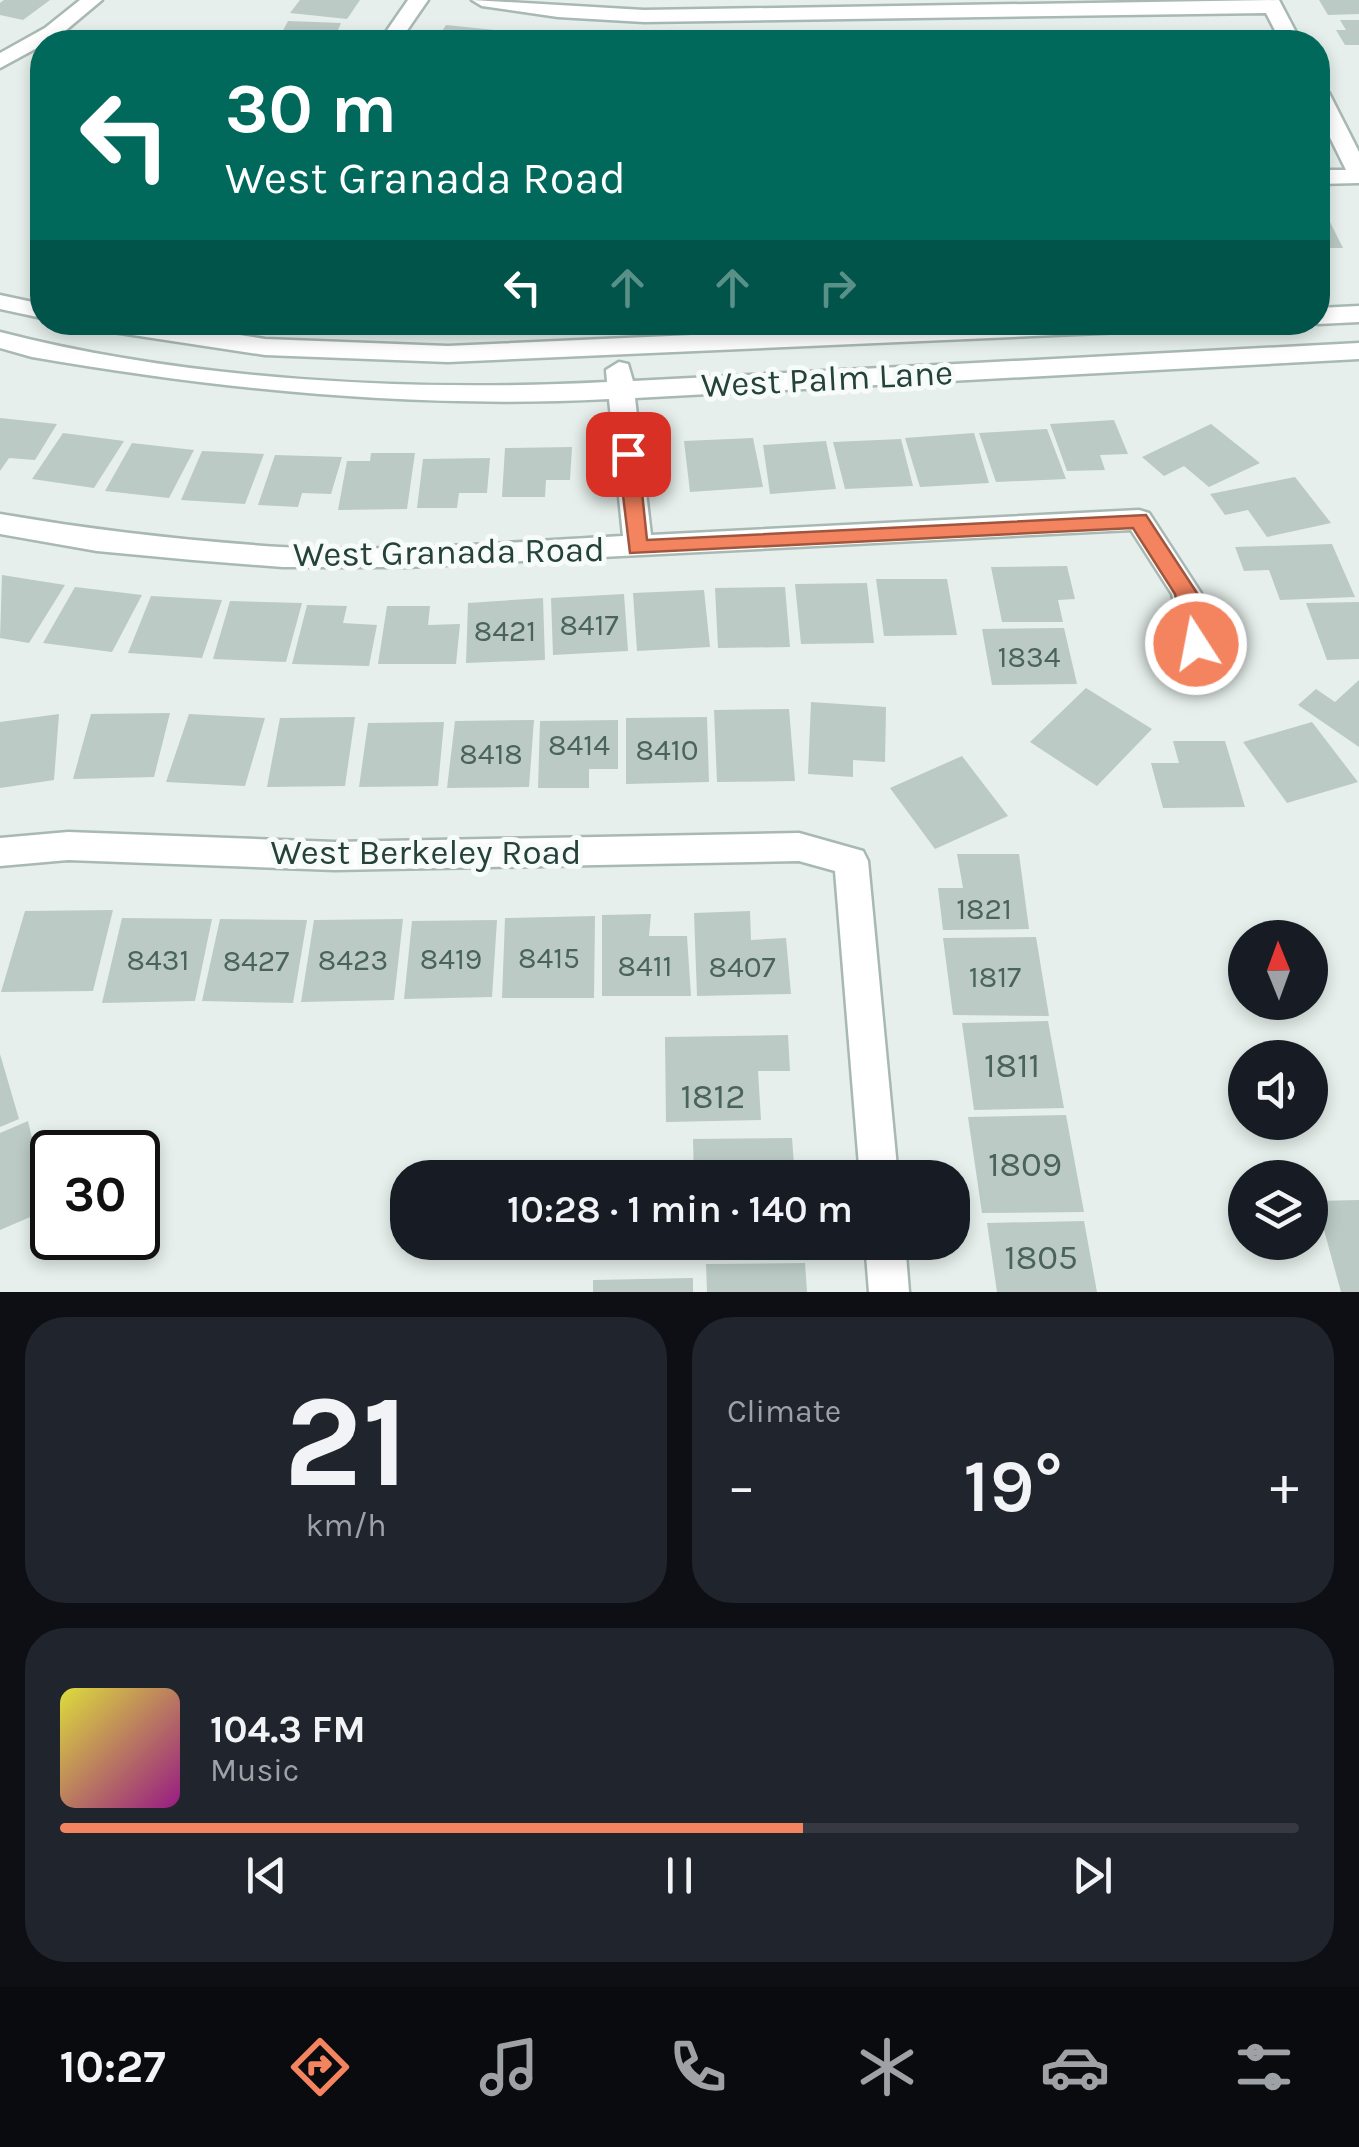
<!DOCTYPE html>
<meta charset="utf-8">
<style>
body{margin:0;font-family:Karla,sans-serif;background:#20242c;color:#f1f3f6;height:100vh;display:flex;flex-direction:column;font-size:38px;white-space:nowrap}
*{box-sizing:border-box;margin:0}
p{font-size:32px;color:#9ea1a6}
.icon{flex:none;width:55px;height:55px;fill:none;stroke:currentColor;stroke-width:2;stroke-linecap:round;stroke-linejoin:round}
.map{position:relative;height:1292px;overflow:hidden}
.drawer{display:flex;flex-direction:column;gap:25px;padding:25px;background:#0d0f14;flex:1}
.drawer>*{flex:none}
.top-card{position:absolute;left:30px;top:30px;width:1300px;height:305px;border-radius:40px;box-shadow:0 5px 15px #0003;background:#00695c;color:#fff;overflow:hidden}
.needle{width:65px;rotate:359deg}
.controls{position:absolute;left:1228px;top:920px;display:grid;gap:20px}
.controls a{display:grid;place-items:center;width:100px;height:100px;border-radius:50%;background:#171b24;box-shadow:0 5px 15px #0003;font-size:50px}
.speed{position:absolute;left:30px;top:1130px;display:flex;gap:20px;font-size:50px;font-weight:700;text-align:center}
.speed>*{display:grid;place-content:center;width:130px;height:130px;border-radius:50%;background:#171b24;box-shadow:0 5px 15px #0003;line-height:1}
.speed .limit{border:5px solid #111;border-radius:15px;background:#fff;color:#111}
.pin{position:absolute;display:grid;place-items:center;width:85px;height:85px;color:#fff;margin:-42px;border-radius:20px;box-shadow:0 5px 15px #0006}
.me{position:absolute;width:110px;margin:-55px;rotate:349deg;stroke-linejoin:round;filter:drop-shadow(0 0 8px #0008)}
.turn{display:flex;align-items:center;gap:35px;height:210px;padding:0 30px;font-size:45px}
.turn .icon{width:130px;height:130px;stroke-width:2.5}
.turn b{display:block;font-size:70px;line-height:85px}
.lanes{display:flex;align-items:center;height:95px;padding:0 30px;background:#0003;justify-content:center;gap:50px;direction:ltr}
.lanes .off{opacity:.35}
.big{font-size:75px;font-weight:600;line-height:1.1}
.drawer .card{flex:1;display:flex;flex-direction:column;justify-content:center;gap:15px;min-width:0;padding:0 35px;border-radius:40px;background:#20242c}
.drawer .dial{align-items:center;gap:0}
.dial b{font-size:130px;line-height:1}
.song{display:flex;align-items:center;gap:30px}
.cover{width:120px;height:120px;border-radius:15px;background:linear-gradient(135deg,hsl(60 70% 55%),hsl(310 70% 35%))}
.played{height:10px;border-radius:5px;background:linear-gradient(90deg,#f4845f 60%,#363941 60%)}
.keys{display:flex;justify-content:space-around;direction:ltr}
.heat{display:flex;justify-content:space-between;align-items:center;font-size:55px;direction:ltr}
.drawer .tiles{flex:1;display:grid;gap:25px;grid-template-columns:1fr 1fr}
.card:last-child{grid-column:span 2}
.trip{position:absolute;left:390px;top:1160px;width:580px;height:100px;border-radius:40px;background:#171b24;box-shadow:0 5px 15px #0003;font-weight:600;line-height:100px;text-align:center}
.menu{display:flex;height:160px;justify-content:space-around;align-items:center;background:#090b0e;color:#9ea1a6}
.menu .icon{width:70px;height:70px}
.menu .active{color:#f4845f}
.menu b{font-size:45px;color:#f1f3f6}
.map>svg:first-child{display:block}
.building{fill:#bbcac4}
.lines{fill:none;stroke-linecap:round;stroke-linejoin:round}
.minor-casing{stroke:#a8b8b2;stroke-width:5}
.minor{fill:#fff;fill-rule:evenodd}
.route{fill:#f4845f;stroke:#9f563e;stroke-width:2.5}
.labels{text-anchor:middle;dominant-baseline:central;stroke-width:10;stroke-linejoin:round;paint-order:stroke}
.number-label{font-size:30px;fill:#4a645c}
.street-label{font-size:35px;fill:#24423a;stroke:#f7fbf9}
.near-number-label{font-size:35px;fill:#4a645c}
</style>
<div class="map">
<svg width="1359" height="1292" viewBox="0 0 1359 1292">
<rect width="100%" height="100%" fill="#e6efeb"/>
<g class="building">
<polygon points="4,0 50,0 23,20 0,15 0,3"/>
<polygon points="300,0 360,0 347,19 290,13"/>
<polygon points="1319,0 1359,0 1359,14 1328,15"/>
<polygon points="1340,20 1359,20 1359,45 1345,45 1336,30 1346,30"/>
<polygon points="288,21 341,23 333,42 277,42"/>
<polygon points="446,25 495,30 489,42 435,42"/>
<polygon points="504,33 533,36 530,42 499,42"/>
<polygon points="1065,34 1115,34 1119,42 1068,42"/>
<polygon points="1126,34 1158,34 1161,42 1130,42"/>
<polygon points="1187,34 1216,34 1220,42 1191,42"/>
<polygon points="1055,36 1058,42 1004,42 1003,37"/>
<polygon points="993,37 995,42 943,42 941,38"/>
<polygon points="1325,212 1343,248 1318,248 1318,213"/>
<polygon points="0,418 57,424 35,460 9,458 0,471"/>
<polygon points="1114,420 1128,454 1100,455 1105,470 1067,471 1050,424"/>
<polygon points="1211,424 1260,463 1209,487 1184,466 1164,476 1142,457"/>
<polygon points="1047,429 1066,479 996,482 979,433"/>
<polygon points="63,433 124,441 94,488 32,479"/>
<polygon points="974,433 989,483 920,487 905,438"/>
<polygon points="753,438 763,487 690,492 684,441"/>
<polygon points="901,439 913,486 845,489 833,442"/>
<polygon points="826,441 836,489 770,494 763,445"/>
<polygon points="132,443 194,450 169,498 105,491"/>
<polygon points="572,447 570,480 546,480 545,497 502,497 505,448"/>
<polygon points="202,451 264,454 245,504 181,500"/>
<polygon points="371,453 415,453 407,509 338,510 347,461 370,461"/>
<polygon points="275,455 342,457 331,494 302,493 298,507 258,505"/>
<polygon points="490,458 487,493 459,493 457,508 417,508 423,459"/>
<polygon points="1295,477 1331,523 1267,537 1248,510 1225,515 1210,494"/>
<polygon points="1332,544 1355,597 1280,600 1269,570 1244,571 1235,547"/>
<polygon points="1067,566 1075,599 1058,600 1063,622 1002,622 991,567"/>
<polygon points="2,575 65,585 29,643 0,638"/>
<polygon points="876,579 947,579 957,635 884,636"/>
<polygon points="867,583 874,643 801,644 795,584"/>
<polygon points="75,587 142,595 112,652 43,643"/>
<polygon points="785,587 790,647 718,648 715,588"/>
<polygon points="704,590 710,647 637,651 633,593"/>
<polygon points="624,594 628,651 553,655 551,598"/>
<polygon points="151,596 222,600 202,658 128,653"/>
<polygon points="543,598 545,660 466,663 468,603"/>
<polygon points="230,601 302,603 286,662 213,659"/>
<polygon points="1359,602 1359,659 1327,660 1306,603"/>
<polygon points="307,605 347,606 343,623 377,625 369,666 292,664"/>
<polygon points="387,606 430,606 428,625 460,624 456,664 378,664"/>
<polygon points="1064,628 1077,684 992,685 982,629"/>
<polygon points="1359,680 1359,747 1298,705 1316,689 1335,702"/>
<polygon points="1086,688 1152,729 1097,786 1030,742"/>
<polygon points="811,702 886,707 885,762 853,760 853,777 808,774"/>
<polygon points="789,709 795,781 717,782 714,710"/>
<polygon points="170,713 154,777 73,779 91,714"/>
<polygon points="59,714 54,780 0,788 0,722"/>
<polygon points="189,714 265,718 245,786 166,782"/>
<polygon points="355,717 345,786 267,787 280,718"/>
<polygon points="707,717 709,782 626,784 626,718"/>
<polygon points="534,720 529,787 447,788 455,721"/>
<polygon points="618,720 618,769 589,769 589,788 538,788 540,721"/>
<polygon points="444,722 438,786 359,787 368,723"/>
<polygon points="1312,722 1358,782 1287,803 1243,742"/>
<polygon points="1173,741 1225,741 1245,807 1163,808 1151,763 1179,763"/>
<polygon points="962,756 1008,816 935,849 890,788"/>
<polygon points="957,854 1019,854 1029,929 943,930 938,888 963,888"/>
<polygon points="113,910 93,991 1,992 25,911"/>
<polygon points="750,911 751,940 786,938 791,994 697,996 694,913"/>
<polygon points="651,914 649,936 687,936 691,996 602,996 602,915"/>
<polygon points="595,916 594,998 502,998 505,918"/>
<polygon points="122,918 212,919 195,1001 102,1003"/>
<polygon points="220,919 307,920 293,1003 202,1001"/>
<polygon points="403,919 394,1000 301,1002 314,920"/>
<polygon points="497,920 492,997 404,999 412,921"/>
<polygon points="1036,937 1049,1016 953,1015 943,938"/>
<polygon points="1048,1021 1064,1108 974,1110 962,1023"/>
<polygon points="788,1035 790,1071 758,1071 761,1120 666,1122 665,1037"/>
<polygon points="0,1054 19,1119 0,1127"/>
<polygon points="1066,1115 1084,1212 982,1213 968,1117"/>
<polygon points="28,1121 49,1209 0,1230 0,1133"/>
<polygon points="792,1138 795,1178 694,1178 693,1139"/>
<polygon points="1359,1200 1359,1292 1341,1292 1316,1201"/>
<polygon points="1084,1221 1097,1292 997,1292 987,1223"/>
<polygon points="805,1263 807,1292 707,1292 706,1264"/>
<polygon points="693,1278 693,1292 593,1292 593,1280"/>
</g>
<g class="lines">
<defs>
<g id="minor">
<polygon points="80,0 102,0 59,36 0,68 0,53 45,28"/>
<polygon points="408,0 428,0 399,42 379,42"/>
<polygon points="472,0 644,10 1279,0 1301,42 1281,42 1266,13 644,22 558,17 482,6"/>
<polygon points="1318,87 1329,93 1359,152 1359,183 1318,184 1318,170 1346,170 1318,113"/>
<polygon points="0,295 42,304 42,318 0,309"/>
<polygon points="1359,306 1359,322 1318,324 1314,322 1318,322 1318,308"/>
<polygon points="88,322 155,322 265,339 448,346 981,322 1179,322 1167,330 448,362 265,355 100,330"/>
<path d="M0,332C189,381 413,392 607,382L606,370L619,362L628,364L633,381L1359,343V359L635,398L651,535L1139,510L1149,513L1201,593L1211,644L1207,652L1196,655L1185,652L1172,594L1131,530L406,567H283L193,560L97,551L0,534V514C93,530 186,541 280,547C394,553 509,542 623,536L609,399C414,409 224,390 32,357L0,348Z"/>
<polygon points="68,832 335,842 799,833 863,851 868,861 898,1178 860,1178 835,871 799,861 335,870 68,860 0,866 0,838"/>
<polygon points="865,1242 905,1242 909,1292 869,1292"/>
</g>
</defs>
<use href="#minor" class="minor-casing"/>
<use href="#minor" class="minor"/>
</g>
<polygon class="route" points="628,447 638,454 647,540 1146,515 1197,593 1207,644 1196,652 1187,650 1175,594 1133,528 630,553 618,454"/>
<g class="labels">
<g class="number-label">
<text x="589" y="625">8417</text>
<text x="505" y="631">8421</text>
<text x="1029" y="657">1834</text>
<text x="579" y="745">8414</text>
<text x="667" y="750">8410</text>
<text x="491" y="754">8418</text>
<text x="984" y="909">1821</text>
<text x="549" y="958">8415</text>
<text x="451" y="959">8419</text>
<text x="158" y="960">8431</text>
<text x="353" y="960">8423</text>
<text x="256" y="961">8427</text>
<text x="645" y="966">8411</text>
<text x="742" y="967">8407</text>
<text x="995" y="977">1817</text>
</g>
<g class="street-label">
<text transform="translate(827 379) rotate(-3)">West Palm Lane</text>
<text transform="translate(449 552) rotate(-1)">West Granada Road</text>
<text x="426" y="852">West Berkeley Road</text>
</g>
<g class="near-number-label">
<text x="1012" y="1065">1811</text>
<text x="713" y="1096">1812</text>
<text x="1025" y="1164">1809</text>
<text x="1041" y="1257">1805</text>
</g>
</g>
</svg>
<div class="controls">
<a><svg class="needle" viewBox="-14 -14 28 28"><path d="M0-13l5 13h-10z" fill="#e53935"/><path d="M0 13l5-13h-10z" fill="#9ea1a6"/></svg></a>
<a><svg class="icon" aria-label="sound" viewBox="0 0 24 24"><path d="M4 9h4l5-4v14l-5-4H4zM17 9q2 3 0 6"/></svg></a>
<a><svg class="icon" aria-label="layers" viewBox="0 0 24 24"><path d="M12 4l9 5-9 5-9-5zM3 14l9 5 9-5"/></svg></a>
</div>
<div class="speed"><div class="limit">30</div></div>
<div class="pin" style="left:628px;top:454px;background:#d93025"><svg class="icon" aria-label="arrive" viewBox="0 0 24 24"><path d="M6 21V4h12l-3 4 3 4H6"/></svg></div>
<svg class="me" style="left:1196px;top:644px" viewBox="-20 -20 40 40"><circle r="17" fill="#f4845f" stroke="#fff" stroke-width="3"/><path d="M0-11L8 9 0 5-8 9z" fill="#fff"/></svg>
<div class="trip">10:28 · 1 min · 140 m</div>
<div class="top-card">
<div class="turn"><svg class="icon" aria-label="left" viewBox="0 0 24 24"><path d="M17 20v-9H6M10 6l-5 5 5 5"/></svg><div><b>30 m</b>West Granada Road</div></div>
<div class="lanes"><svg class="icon" aria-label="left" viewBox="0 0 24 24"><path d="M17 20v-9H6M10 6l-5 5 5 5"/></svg><svg class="icon off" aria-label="ahead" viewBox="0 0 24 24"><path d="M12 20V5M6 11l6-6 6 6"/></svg><svg class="icon off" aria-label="ahead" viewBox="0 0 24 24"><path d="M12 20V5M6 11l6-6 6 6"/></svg><svg class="icon off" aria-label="right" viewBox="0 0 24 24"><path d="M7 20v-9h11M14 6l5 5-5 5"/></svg></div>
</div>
</div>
<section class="drawer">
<div class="tiles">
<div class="card dial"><b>21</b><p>km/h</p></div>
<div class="card"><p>Climate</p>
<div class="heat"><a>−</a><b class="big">19°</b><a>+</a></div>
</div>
<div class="card">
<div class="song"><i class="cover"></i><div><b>104.3 FM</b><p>Music</p></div></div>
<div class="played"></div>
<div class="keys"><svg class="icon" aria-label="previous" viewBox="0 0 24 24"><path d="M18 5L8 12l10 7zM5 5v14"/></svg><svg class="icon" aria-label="pause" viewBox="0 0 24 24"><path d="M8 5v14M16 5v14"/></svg><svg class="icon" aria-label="next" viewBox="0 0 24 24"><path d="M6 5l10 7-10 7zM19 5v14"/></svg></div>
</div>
</div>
</section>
<nav class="menu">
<b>10:27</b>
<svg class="icon active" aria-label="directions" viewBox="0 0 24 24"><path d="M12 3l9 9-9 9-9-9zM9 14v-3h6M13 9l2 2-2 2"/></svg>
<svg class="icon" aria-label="music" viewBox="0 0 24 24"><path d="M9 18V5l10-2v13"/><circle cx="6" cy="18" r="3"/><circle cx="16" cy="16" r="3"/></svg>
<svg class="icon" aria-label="phone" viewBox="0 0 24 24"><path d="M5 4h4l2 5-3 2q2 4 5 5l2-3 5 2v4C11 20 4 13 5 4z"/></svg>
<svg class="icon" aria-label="climate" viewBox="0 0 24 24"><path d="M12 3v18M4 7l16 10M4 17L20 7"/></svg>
<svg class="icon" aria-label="car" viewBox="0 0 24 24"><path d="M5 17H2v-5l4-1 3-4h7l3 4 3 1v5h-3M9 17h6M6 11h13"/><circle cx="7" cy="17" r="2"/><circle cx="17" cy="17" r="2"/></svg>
<svg class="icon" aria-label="filters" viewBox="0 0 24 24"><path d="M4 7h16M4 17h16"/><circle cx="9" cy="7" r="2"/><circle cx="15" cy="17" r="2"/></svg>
</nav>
